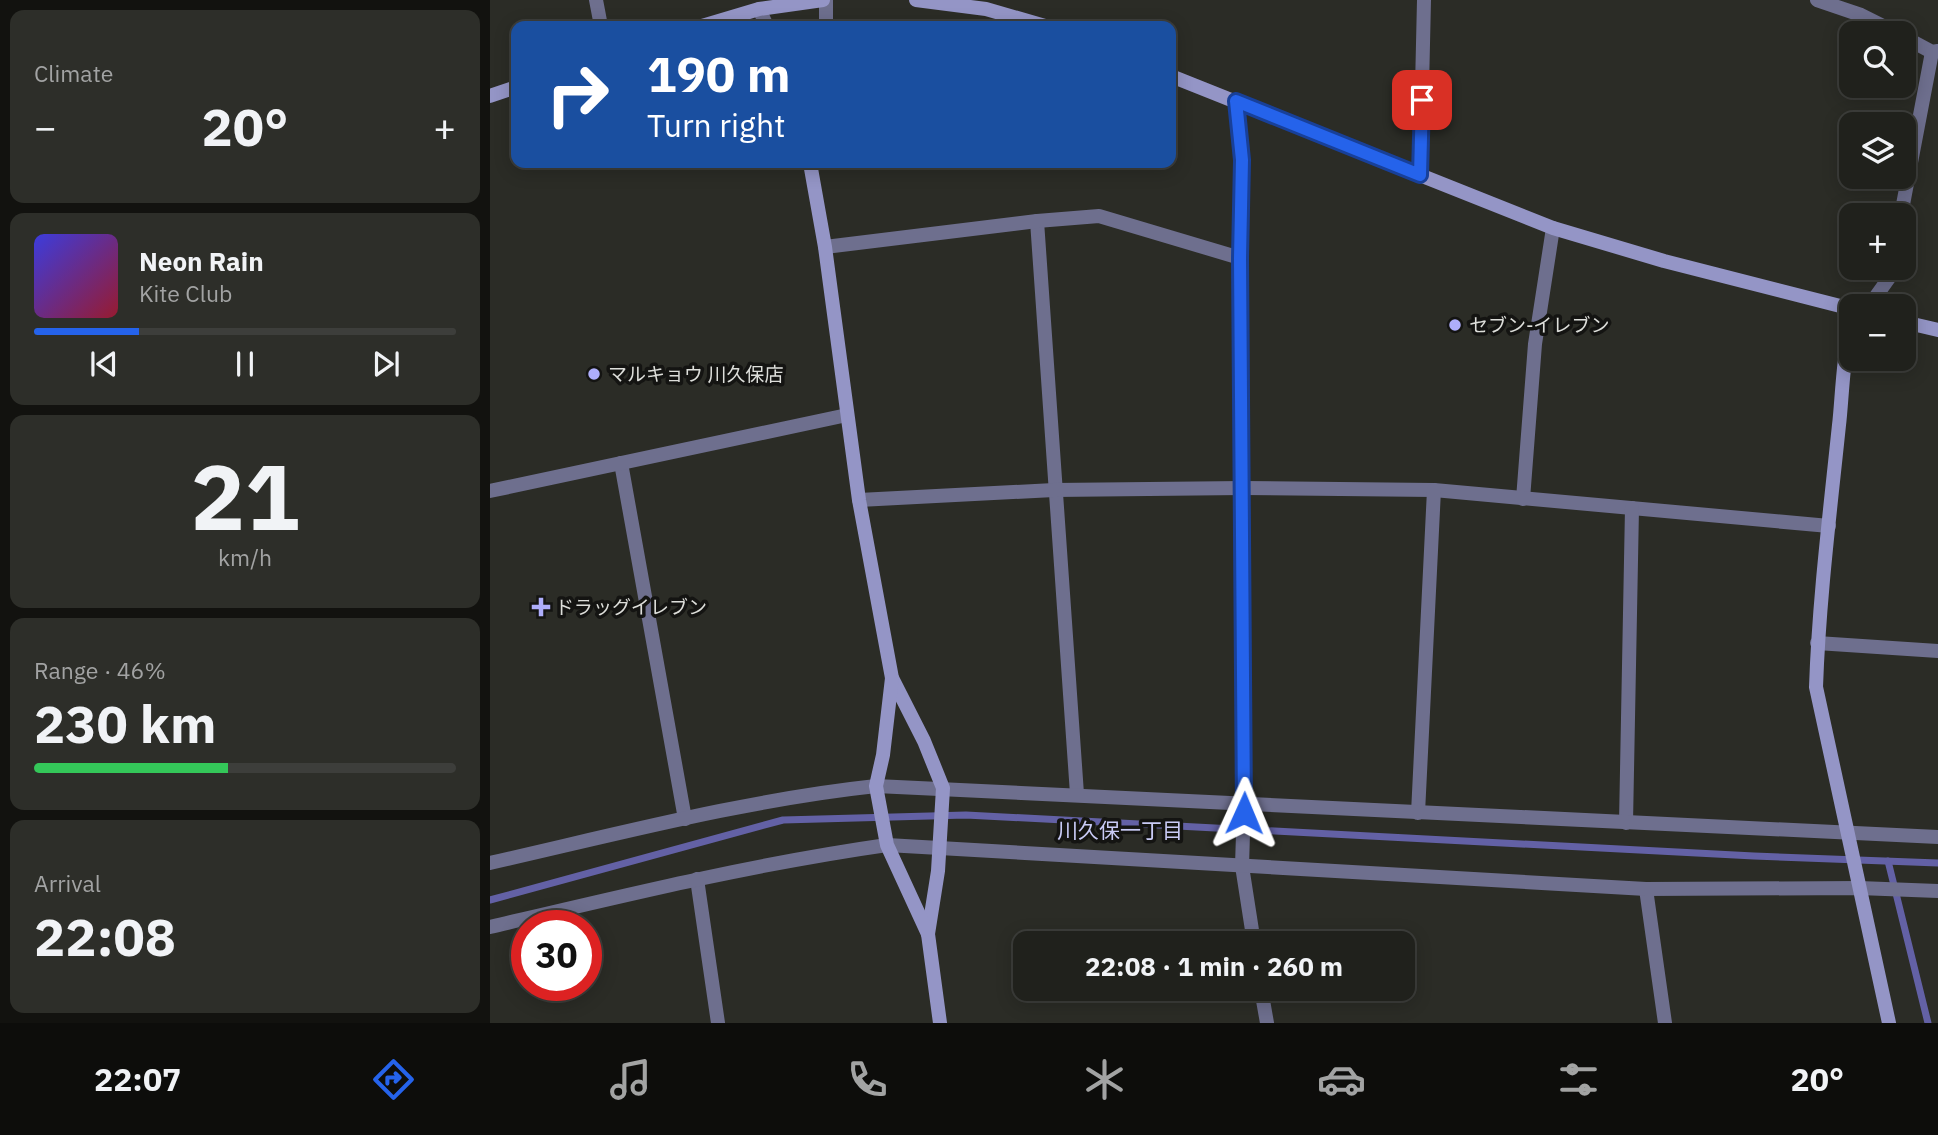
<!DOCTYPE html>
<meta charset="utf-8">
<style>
body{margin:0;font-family:"IBM Plex Sans","Noto Sans JP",sans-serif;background:#2d2e29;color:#f1f3f6;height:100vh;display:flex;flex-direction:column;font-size:26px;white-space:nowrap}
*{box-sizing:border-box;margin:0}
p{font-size:23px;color:#a2a3a3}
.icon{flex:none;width:38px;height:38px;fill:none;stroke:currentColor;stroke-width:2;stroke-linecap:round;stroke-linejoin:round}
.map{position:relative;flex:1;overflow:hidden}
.panel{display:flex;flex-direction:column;gap:10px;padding:10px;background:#12120f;width:490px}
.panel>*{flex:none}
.banner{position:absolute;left:21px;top:21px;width:665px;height:147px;border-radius:14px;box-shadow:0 4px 18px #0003,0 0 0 2px #3d3e3b;background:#1a4fa0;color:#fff;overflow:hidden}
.controls{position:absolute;left:1349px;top:21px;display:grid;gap:14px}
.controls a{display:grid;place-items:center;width:77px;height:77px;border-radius:14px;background:#20211c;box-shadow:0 4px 18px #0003,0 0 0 2px #3d3e3b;font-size:35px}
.speed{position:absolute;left:21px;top:910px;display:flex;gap:14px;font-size:35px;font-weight:700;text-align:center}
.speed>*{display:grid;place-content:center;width:91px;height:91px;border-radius:50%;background:#20211c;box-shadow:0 4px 18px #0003,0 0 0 2px #3d3e3b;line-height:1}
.speed .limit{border:10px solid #d22;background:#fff;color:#111}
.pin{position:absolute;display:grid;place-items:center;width:60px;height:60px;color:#fff;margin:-30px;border-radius:14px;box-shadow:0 4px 10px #0006}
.me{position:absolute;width:77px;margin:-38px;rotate:1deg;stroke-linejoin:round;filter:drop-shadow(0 0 5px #0008)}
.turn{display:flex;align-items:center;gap:24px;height:147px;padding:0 21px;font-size:32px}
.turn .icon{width:91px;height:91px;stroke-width:2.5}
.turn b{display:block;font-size:49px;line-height:60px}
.big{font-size:52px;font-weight:700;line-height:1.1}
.panel .card{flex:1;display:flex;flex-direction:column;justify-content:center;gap:10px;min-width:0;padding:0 24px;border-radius:14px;background:#2d2e29}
.panel .dial{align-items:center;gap:0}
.dial b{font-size:91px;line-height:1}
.song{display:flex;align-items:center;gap:21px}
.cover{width:84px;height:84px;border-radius:10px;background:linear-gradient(135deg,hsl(240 70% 55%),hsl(350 70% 35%))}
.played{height:7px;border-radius:4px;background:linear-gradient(90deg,#2563eb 25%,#3d3e3b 25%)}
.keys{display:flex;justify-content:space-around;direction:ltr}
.heat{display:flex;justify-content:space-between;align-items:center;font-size:38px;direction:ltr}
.charge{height:10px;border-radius:5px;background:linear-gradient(90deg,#34c759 46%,#3d3e3b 0)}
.trip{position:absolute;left:523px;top:931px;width:402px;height:70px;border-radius:14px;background:#20211c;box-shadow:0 4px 18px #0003,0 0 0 2px #3d3e3b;font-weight:700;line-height:70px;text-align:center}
.tab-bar{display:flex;height:112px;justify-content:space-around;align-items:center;background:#0d0d0b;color:#a2a3a3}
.tab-bar .icon{width:49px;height:49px}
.tab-bar .current{color:#2563eb}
.tab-bar b{font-size:32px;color:#f1f3f6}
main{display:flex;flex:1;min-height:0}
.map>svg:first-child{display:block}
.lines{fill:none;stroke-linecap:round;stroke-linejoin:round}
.stream{stroke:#6361a5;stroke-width:7}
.street{stroke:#6e6f8e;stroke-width:14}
.secondary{stroke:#9495c6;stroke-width:14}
.route-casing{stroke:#184099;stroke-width:18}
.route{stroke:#2563eb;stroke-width:12}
.poi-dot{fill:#aeaefb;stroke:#141412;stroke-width:2.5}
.labels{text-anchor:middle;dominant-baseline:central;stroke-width:7;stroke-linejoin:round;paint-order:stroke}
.poi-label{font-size:19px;fill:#dddeda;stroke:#141412;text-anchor:start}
.neighbourhood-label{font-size:21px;fill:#c9cbf6;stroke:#141412}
</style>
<main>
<section class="panel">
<div class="card"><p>Climate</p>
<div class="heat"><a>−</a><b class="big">20°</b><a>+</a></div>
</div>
<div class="card">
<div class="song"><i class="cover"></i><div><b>Neon Rain</b><p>Kite Club</p></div></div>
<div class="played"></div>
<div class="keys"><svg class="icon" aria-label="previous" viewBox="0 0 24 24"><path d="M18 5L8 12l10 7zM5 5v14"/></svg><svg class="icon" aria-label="pause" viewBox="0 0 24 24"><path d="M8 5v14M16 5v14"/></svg><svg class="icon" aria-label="next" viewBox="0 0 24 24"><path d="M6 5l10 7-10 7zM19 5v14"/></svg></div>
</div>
<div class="card dial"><b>21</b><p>km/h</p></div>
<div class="card"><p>Range · 46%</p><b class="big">230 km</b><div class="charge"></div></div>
<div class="card"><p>Arrival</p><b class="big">22:08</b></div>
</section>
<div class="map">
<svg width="1448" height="1023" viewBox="0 0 1448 1023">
<rect width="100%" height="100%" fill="#2b2c26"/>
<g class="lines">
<g class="stream">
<polyline points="1398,861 1438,1023"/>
<polyline points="0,900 293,820 476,815 1264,856 1448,863"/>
</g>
<g class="street">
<polyline points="106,0 111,26"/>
<polyline points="336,0 336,26"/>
<polyline points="1327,0 1371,15 1407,33"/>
<polyline points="269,9 277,26"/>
<polyline points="1414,37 1442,52 1448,51"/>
<polyline points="746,101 752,160 750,258 754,802 752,866 764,943"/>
<polyline points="930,175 934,0"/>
<polyline points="1411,215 1442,52"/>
<polyline points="547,221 587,794"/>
<polyline points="335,247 547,221 609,216 750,258"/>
<polyline points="1379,306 1399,278 1401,268"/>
<polyline points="131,463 195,819"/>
<polyline points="0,491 357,415"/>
<polyline points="1033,499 1045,344 1063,228"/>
<polyline points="369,500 564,490 753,488 944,490 1339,526"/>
<polyline points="1327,643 1448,651"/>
<polyline points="928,813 944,490"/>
<polyline points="1136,823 1142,508"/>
<path d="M0,863C128,834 256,800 386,786L1448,837"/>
<polyline points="207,879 228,1023"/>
<polyline points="1156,889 1175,1023"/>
<path d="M0,927C132,896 263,864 397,845L1156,889L1369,888L1448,891"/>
<polyline points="771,989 777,1023"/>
</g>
<g class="secondary">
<polyline points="426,0 496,9 555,26"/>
<polyline points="212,26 269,9 333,0"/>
<polyline points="681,76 1063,228 1174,261 1362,309"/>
<polyline points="0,96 26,87"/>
<polyline points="320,163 335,247 369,500 402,678 434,741 453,788 448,871 438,934 450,1023"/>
<polyline points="1414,322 1448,330"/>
<path d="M1362,329C1353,348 1352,402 1349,425C1340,512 1329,600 1326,687L1399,1023"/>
<polyline points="402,678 393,755 386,786 397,845 438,934"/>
</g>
</g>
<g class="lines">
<defs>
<polyline id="route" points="754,813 750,258 752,160 746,101 930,175 932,100"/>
</defs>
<use href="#route" class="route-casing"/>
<use href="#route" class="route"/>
</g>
<g class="poi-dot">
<circle cx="965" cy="325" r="7"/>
<circle cx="104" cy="374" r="7"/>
<path d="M47.5 596.5h7v7h7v7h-7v7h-7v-7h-7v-7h7z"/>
</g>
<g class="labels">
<g class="poi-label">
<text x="979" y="325">セブン-イレブン</text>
<text x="118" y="374">マルキョウ 川久保店</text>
<text x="65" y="607">ドラッグイレブン</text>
</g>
<g class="neighbourhood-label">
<text x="630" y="830">川久保一丁目</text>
</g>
</g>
</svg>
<div class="controls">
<a><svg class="icon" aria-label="search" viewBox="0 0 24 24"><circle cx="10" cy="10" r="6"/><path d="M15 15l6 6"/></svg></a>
<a><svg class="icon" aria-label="layers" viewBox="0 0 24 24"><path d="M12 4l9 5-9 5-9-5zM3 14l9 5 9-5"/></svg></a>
<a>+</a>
<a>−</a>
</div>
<div class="speed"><div class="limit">30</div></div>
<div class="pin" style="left:932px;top:100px;background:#d93025"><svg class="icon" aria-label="arrive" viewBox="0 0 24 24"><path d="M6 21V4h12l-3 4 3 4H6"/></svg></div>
<svg class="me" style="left:754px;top:813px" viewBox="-20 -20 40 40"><path d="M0-17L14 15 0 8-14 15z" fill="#2563eb" stroke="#fff" stroke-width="4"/></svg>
<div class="trip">22:08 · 1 min · 260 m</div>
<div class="banner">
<div class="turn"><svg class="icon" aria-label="right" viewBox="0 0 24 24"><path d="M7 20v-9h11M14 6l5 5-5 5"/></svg><div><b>190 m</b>Turn right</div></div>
</div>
</div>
</main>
<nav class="tab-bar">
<b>22:07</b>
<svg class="icon current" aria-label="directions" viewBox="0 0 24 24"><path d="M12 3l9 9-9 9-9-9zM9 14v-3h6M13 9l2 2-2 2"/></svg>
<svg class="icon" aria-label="music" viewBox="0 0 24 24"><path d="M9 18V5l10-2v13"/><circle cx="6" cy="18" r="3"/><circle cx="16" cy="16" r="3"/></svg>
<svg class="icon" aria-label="phone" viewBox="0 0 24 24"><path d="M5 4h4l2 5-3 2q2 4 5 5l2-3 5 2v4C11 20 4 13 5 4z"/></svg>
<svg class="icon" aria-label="climate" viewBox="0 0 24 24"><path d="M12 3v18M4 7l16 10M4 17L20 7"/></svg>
<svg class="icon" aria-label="car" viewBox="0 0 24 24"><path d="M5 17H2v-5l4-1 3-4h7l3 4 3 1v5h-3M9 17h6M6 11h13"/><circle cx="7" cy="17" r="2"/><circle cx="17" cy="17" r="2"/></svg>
<svg class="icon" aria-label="filters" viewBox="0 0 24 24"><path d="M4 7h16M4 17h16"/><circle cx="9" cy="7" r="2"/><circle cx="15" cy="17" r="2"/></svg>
<b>20°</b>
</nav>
